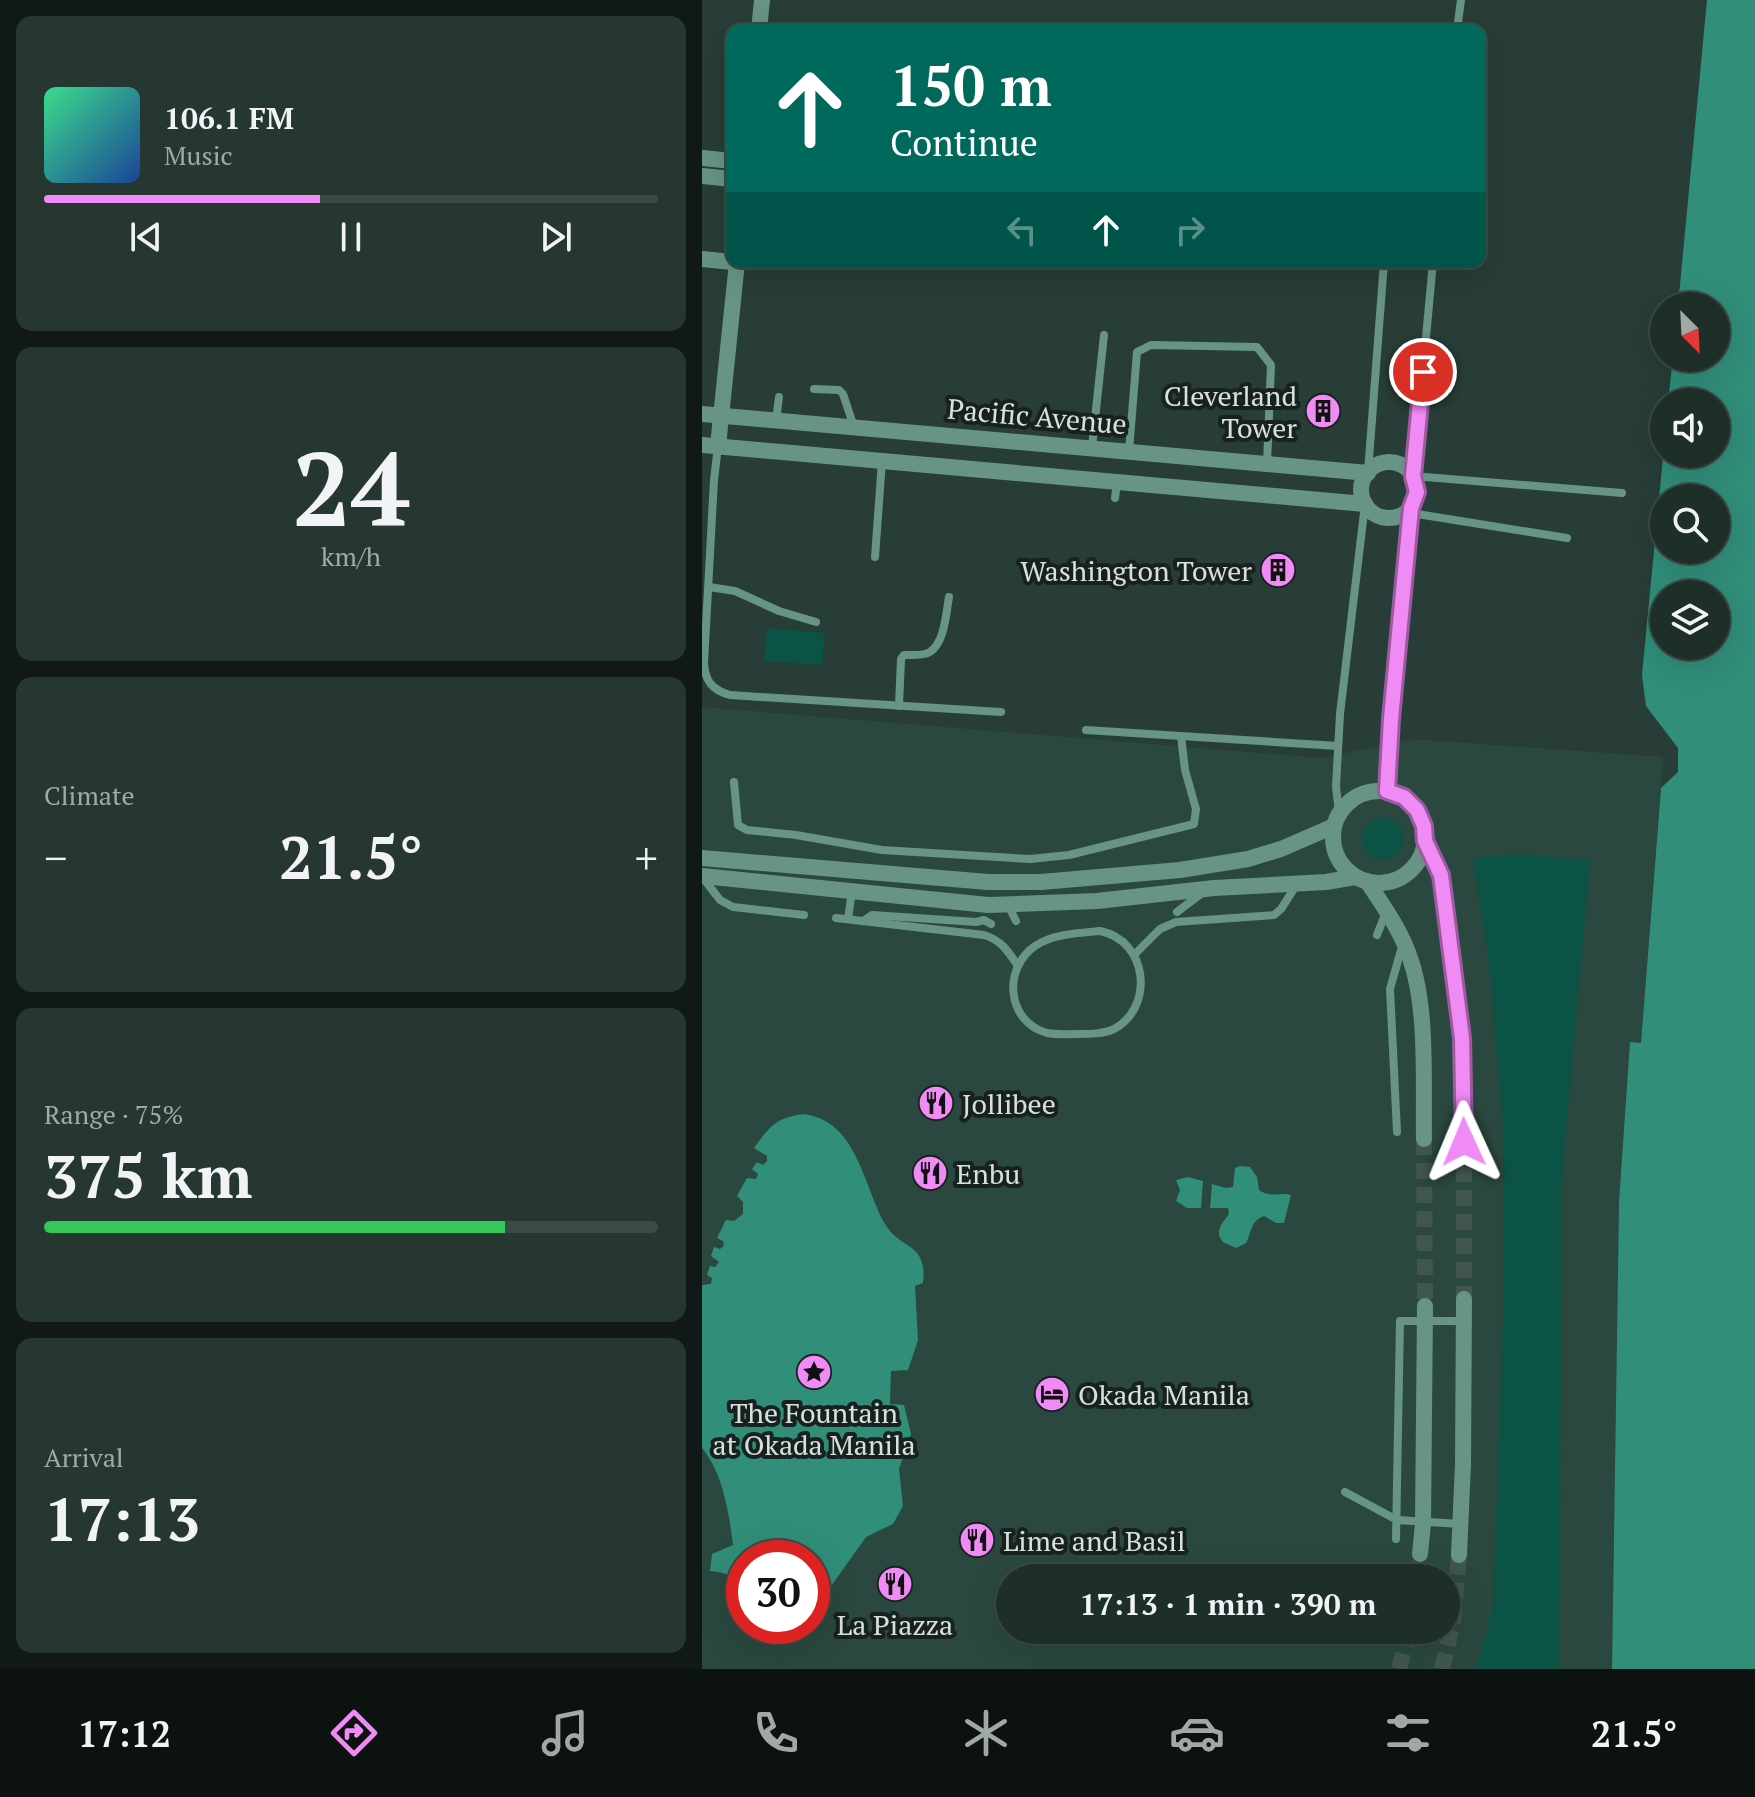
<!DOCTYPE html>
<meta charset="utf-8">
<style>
body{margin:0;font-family:"PT Serif",serif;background:#263631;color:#f1f3f6;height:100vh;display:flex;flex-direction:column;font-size:30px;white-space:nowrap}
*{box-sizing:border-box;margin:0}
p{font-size:26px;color:#a1a8a8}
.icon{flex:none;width:44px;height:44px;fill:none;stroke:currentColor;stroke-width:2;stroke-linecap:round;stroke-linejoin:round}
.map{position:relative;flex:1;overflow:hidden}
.details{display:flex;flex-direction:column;gap:16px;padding:16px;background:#101917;width:702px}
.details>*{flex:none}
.guide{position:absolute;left:24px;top:24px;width:760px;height:244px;border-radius:16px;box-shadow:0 8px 32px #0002,0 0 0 2px #3c4a46;background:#00695c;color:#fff;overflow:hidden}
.needle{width:52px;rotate:156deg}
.buttons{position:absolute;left:948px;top:292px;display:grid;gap:16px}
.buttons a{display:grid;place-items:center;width:80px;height:80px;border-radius:50%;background:#1e2e29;box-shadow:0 8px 32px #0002,0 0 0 2px #3c4a46;font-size:40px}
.speed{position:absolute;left:24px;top:1540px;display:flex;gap:16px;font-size:40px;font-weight:700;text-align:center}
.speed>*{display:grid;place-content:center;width:104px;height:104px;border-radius:50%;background:#1e2e29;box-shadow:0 8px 32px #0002,0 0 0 2px #3c4a46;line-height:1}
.speed .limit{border:12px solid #d22;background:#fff;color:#111}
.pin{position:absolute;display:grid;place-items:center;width:68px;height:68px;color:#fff;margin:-34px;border:4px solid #fff;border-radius:50%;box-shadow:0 2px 8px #0007}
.me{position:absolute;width:88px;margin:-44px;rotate:359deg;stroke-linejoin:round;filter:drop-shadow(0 0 6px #0008)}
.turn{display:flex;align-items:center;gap:28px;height:168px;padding:0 32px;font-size:36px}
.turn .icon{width:104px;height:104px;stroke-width:2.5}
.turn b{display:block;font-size:56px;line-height:68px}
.lanes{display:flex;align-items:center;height:76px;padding:0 32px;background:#0003;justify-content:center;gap:40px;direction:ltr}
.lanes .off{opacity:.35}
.big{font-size:60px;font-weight:800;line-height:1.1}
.details .tile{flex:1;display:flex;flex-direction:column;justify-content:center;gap:12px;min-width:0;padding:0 28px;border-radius:16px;background:#263631}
.details .dial{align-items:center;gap:0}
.dial b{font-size:104px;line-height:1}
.song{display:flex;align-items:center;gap:24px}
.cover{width:96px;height:96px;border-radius:12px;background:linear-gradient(135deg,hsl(150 70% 55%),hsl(220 70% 35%))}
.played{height:8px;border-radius:4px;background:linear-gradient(90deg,#f08bf6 45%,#3c4a46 45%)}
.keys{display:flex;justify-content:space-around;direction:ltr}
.heat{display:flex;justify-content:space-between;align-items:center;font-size:44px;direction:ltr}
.charge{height:12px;border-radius:6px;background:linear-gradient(90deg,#34c759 75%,#3c4a46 0)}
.trip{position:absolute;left:294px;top:1564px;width:464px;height:80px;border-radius:40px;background:#1e2e29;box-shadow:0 8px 32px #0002,0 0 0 2px #3c4a46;font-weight:800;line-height:80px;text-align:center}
.menu{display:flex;height:128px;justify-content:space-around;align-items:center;background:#0c1210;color:#a1a8a8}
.menu .icon{width:56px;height:56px}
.menu .selected{color:#f08bf6}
.menu b{font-size:36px;color:#f1f3f6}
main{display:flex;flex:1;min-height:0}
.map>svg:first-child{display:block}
.built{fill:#2a4840;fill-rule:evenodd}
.green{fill:#0b5345}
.water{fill:#308e79;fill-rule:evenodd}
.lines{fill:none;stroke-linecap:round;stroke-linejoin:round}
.street-tunnel{stroke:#425650;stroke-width:16;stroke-dasharray:16 8;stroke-linecap:butt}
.lane{stroke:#679487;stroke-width:8}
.street{stroke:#679487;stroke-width:16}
.route-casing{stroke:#9c5aa0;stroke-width:20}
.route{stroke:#f08bf6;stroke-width:14}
.labels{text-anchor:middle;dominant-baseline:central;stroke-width:8;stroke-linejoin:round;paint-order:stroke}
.poi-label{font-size:28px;fill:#d5e1dd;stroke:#18211f;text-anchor:start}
.street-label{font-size:28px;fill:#d5e1dd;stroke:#18211f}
</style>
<main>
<section class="details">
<div class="tile">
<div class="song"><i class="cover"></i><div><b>106.1 FM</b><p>Music</p></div></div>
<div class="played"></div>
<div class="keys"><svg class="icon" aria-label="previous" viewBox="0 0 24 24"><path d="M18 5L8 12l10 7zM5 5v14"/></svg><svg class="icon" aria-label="pause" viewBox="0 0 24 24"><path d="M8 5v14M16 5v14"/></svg><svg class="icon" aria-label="next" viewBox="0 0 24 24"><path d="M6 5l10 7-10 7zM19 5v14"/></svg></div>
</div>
<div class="tile dial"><b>24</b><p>km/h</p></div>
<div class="tile"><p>Climate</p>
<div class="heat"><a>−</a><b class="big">21.5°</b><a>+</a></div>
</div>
<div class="tile"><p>Range · 75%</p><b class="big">375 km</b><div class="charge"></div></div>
<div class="tile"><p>Arrival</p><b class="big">17:13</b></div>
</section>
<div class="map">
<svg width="1053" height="1669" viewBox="0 0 1053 1669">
<rect width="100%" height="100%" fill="#283d37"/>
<path class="built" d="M0,707L620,758L710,739L961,757L939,1044L928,1043L917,1202L910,1669H0ZM42,1558H110V1626H42ZM308,1578H744V1630H308Z"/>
<g class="green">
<polygon points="65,628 123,633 120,665 62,661"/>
<circle cx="681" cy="839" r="21"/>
<polygon points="815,854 888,860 859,1186 858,1669 774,1669 791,1604 801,1322 801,1130 788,969 771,859"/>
</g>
<g class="water">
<path d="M1005,0H1053V1669H910L917,1202L928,1042L939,1043L959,788L976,772V748L944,706L940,675L962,447V454H1014V402H966L971,358H1014V306H976ZM962,498H1014V550H962ZM962,594H1014V646H962Z"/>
<path d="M101,1114C155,1120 161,1185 183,1224C198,1250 226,1242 221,1283L213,1286L216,1340L206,1370L189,1371L188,1404L202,1405L209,1434L197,1469L201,1506L191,1524L164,1537L110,1613V1558H42V1590C32,1576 24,1572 8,1571L10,1554L31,1545C27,1513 21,1473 0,1448V1285L9,1284L10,1278L5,1275L8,1266L13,1267L17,1262L9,1256L12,1247L18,1249L22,1246L21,1241L15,1238L24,1220L32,1221L41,1214V1202L35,1196L45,1178L54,1179L56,1174L50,1169L55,1162L61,1165L65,1161V1156L52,1148C68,1126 74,1118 101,1114Z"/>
<path d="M538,1166L548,1167L555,1177L557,1190C568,1198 576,1192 589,1195L582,1223H574L562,1216C548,1221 550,1232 544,1243L534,1248L521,1242C512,1232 520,1223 527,1214L526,1208H508L510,1184L524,1188L531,1187L533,1168Z"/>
<polygon points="486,1177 501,1181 499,1208 485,1208 474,1201 478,1190 474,1180"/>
</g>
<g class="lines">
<g class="street-tunnel">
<polyline points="722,1139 723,1306"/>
<polyline points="762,1142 762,1299"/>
<polyline points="715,1578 718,1554"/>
<polyline points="697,1669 707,1630"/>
<polyline points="740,1669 751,1622 757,1555"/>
</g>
<g class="lane">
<polyline points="755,30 759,0"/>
<polyline points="731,262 711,476 920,493"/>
<polyline points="112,389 137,390 141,394 152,427"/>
<polyline points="74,420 77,397"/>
<path d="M16,446L12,480L2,663C3,681 10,690 28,695L299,712"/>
<polyline points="390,447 402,335"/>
<polyline points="427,451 435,352 449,345 555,347 569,365 565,464"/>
<polyline points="666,472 682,262"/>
<polyline points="413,498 415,482"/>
<polyline points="709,513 865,538"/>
<polyline points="173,557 180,461"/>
<polyline points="7,587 33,591 77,611 114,622"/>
<path d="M197,706L199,659L202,655C210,655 222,656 228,652C243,642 244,613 247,597"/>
<polyline points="384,730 636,746"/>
<polyline points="32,782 36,825 45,830 94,835 180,850 328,859 367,855 492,824 494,809 483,770 479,736"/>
<polyline points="685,791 689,719 709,508"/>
<polyline points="637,813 634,787 638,714 663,504"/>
<polyline points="1,878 18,900 31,907 102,915"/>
<polyline points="306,905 314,921"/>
<polyline points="475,912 500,893"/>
<path d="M134,918L282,935C299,940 306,951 316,966"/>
<polyline points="146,919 150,891"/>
<polyline points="161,921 170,915 274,922 282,920 289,924"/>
<path d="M398,931C447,941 452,1008 412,1029C401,1034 388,1034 376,1034C365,1034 355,1035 345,1033C305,1022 300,969 333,946C351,934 377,933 398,931Z"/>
<polyline points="675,935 684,912"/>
<polyline points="433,954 458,929 474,922 572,915 579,909 595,884"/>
<polyline points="695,1132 688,989 701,943"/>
<polyline points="643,1492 695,1520 759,1524"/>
<polyline points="694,1539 698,1321 762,1321"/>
</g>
<g class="street">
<polyline points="57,30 60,0"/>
<polyline points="0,158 30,161"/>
<polyline points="0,176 30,179"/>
<polyline points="0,259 30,262"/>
<polyline points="0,414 666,473"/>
<polyline points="0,445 663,504"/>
<polyline points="16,446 35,262"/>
<circle cx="687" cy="490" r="28"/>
<circle cx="677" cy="837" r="46"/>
<path d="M723,841C742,874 745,910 750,947C759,1012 761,1077 762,1142"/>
<polyline points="0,858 286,882 339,882 478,870 546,859 579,849 632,826"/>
<polyline points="0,876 286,905 395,901 512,888 624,882 653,877"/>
<path d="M665,881C681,906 699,930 708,958C726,1008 721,1085 722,1139"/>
<polyline points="718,1554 721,1524 723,1306"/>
<polyline points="757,1555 761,1464 762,1299"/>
</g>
</g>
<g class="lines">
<defs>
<polyline id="route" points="721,372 711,476 715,492 709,508 689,719 685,791 702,797 715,810 722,826 723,841 739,875 760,1038 762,1142"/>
</defs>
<use href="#route" class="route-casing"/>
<use href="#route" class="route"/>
</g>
<defs>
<symbol id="building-disc" viewBox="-11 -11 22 22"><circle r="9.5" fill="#f08bf6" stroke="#18211f"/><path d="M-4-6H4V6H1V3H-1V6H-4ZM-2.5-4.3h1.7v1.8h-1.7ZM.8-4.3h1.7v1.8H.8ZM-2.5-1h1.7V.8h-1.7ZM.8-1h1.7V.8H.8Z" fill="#111"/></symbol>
<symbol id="restaurant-disc" viewBox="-11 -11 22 22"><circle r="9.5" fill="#f08bf6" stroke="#18211f"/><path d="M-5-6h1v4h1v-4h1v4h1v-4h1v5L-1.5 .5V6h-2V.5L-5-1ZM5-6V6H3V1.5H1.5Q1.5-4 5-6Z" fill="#111"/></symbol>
<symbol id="sight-disc" viewBox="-11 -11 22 22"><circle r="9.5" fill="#f08bf6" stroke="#18211f"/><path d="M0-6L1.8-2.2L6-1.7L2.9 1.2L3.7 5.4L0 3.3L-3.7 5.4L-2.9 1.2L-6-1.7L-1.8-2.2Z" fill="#111"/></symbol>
<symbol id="hotel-disc" viewBox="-11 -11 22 22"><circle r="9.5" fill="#f08bf6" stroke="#18211f"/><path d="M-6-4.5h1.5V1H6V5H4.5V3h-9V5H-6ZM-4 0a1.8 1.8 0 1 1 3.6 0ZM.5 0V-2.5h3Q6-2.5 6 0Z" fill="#111"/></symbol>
</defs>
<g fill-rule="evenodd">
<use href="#building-disc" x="601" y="391" width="40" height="40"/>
<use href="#building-disc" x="556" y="550" width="40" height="40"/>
<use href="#restaurant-disc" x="214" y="1083" width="40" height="40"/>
<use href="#restaurant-disc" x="208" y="1153" width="40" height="40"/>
<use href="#sight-disc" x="92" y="1352" width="40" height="40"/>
<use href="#hotel-disc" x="330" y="1374" width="40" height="40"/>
<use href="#restaurant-disc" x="255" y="1520" width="40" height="40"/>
<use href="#restaurant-disc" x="173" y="1564" width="40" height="40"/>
</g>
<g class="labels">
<g class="poi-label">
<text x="595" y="395" text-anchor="end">Cleverland<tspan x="595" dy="32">Tower</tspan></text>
<text x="550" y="570" text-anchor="end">Washington Tower</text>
<text x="260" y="1103">Jollibee</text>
<text x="254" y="1173">Enbu</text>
<text x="376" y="1394">Okada Manila</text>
<text x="112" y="1412" text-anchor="middle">The Fountain<tspan x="112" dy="32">at Okada Manila</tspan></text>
<text x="301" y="1540">Lime and Basil</text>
<text x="193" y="1624" text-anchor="middle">La Piazza</text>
</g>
<g class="street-label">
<text transform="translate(335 416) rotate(5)">Pacific Avenue</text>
</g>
</g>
</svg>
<div class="buttons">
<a><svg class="needle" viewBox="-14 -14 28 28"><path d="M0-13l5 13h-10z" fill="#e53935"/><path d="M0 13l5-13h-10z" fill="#a1a8a8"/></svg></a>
<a><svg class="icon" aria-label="sound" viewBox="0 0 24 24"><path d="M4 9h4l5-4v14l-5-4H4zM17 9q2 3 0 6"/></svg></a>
<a><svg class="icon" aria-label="search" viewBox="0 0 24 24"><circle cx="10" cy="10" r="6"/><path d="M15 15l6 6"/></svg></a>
<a><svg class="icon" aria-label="layers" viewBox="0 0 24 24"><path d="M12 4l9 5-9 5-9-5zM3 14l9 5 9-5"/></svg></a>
</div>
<div class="speed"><div class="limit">30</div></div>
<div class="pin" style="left:721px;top:372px;background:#d93025"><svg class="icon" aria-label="arrive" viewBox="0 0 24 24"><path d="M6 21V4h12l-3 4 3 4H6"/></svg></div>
<svg class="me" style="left:762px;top:1142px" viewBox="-20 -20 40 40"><path d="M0-17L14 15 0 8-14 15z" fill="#f08bf6" stroke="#fff" stroke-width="4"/></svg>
<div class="trip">17:13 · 1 min · 390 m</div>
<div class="guide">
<div class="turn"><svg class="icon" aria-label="ahead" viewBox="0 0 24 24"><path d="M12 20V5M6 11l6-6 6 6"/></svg><div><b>150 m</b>Continue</div></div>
<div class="lanes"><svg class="icon off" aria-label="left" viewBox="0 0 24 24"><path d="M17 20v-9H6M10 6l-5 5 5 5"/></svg><svg class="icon" aria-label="ahead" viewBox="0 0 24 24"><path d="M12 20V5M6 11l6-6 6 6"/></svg><svg class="icon off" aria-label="right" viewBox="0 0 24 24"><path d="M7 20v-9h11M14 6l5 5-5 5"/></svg></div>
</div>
</div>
</main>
<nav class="menu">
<b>17:12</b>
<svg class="icon selected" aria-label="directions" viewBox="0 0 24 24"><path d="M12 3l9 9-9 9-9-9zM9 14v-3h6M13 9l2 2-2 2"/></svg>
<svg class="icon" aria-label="music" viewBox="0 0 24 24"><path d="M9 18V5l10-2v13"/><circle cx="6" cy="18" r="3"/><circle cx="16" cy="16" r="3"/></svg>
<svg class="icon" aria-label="phone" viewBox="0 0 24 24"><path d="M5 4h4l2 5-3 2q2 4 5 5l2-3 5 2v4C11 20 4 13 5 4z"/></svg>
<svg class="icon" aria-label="climate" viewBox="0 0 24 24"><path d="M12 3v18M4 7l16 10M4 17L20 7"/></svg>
<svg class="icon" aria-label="car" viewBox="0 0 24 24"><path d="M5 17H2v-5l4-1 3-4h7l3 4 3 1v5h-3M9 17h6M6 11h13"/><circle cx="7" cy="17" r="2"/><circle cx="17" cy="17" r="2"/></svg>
<svg class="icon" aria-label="filters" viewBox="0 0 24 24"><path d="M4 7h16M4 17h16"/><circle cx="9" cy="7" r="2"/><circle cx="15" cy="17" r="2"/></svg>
<b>21.5°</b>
</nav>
